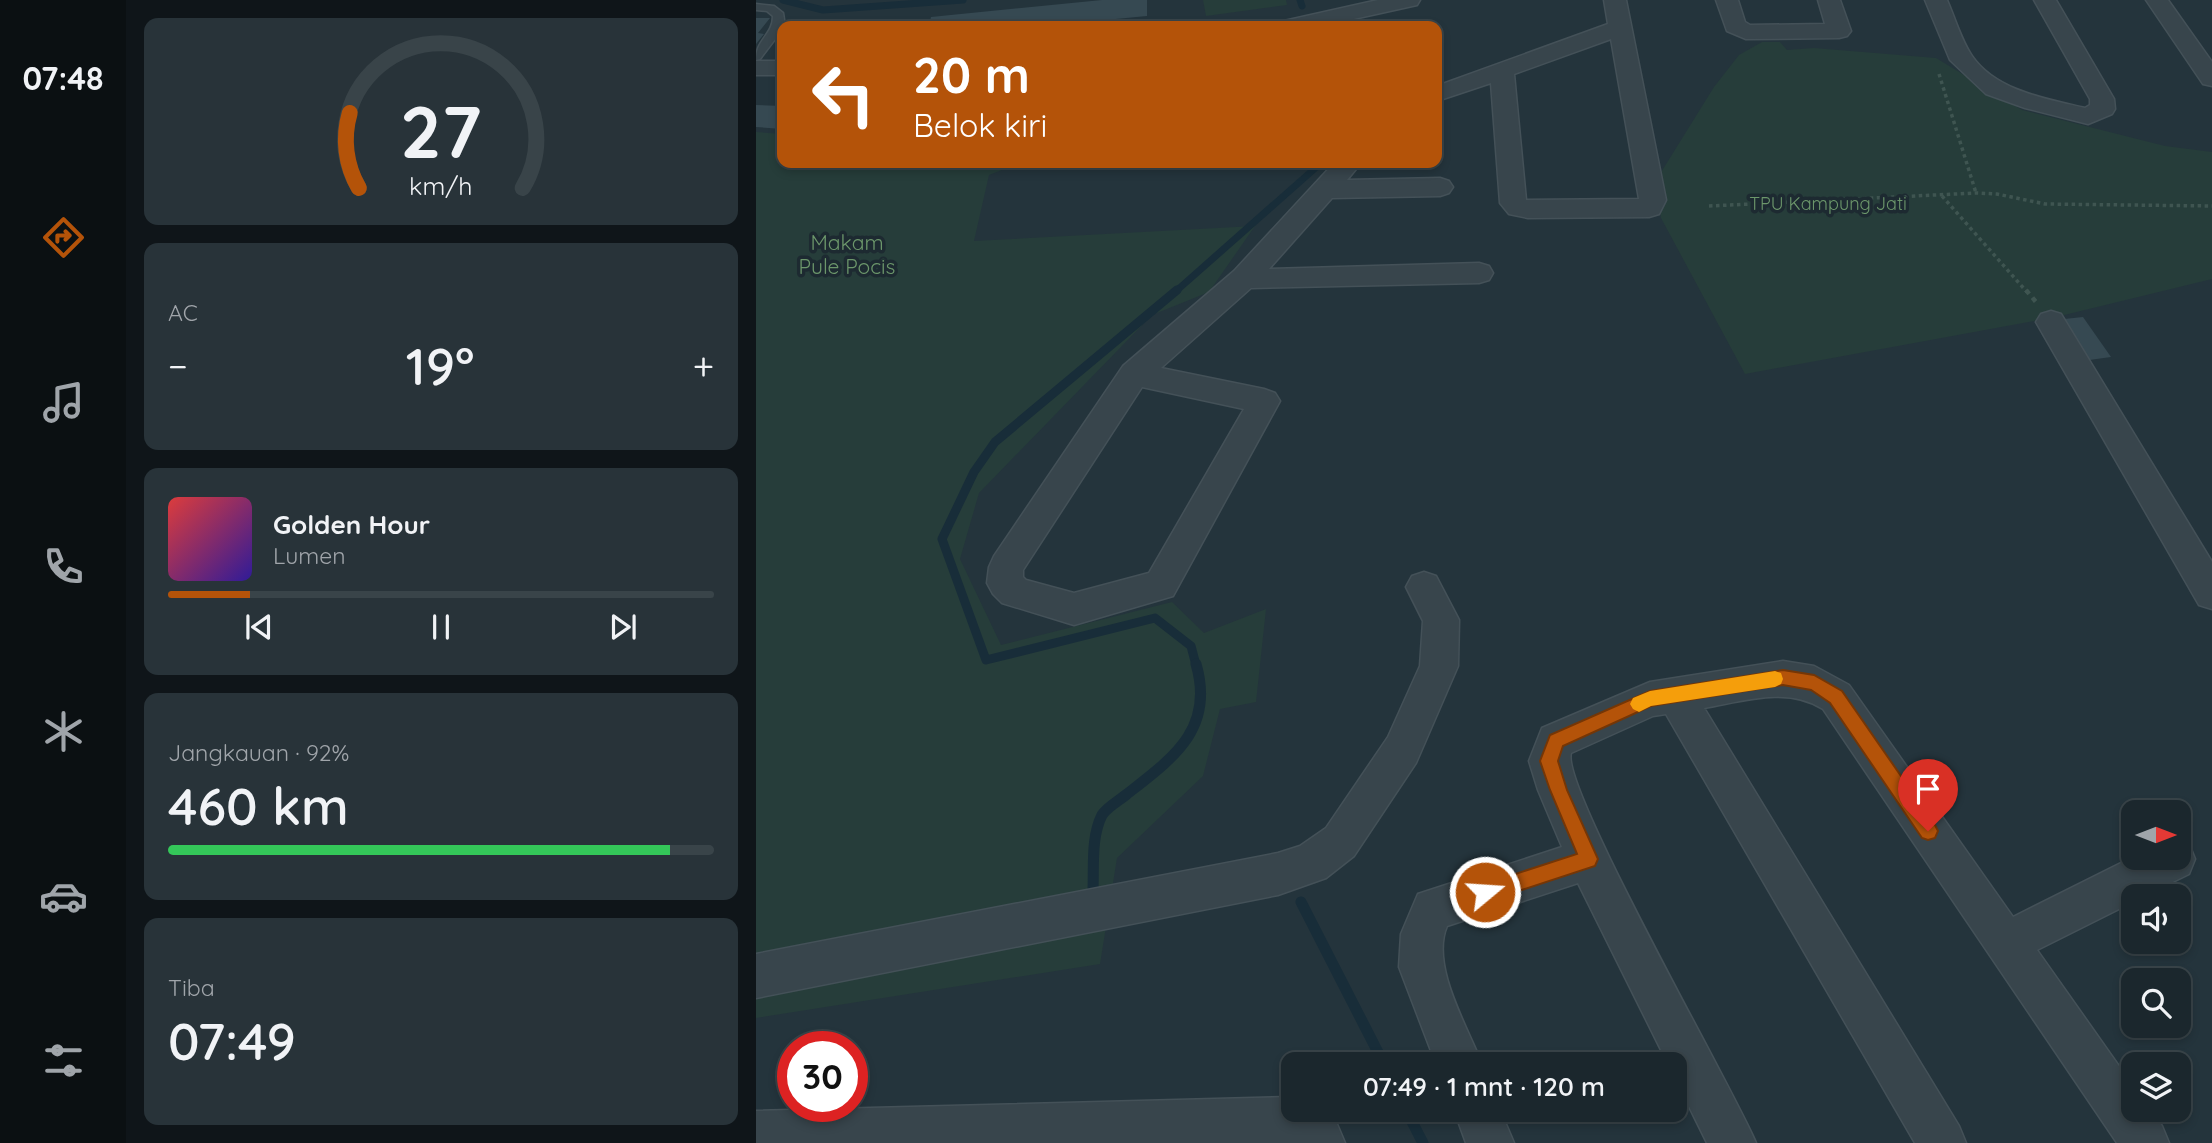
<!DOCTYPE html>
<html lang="id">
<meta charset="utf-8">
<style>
body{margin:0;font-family:Quicksand,sans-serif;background:#283339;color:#f1f3f6;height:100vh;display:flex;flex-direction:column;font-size:26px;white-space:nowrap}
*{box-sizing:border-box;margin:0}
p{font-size:23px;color:#a0a5aa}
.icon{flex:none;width:38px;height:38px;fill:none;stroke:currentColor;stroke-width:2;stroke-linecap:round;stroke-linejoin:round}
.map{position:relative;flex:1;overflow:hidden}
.sheet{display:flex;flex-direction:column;gap:18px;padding:18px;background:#0f1519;width:630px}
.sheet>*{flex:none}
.hud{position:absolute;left:21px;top:21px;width:665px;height:147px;border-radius:14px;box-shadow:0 4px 10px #0003,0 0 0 2px #394449;background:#b45309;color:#fff;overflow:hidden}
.needle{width:46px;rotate:90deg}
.buttons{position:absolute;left:1365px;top:800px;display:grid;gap:14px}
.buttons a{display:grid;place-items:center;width:70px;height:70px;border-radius:14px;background:#1b272d;box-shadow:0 4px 10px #0003,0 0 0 2px #394449;font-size:35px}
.speed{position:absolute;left:21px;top:1031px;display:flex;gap:14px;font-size:35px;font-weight:700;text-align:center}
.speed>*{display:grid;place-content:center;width:91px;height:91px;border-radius:50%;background:#1b272d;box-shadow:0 4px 10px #0003,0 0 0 2px #394449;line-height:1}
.speed .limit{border:10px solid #d22;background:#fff;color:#111}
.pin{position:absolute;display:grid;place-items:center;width:60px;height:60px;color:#fff;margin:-72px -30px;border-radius:50% 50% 50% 0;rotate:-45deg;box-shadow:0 0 7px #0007}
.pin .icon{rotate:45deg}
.me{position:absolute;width:77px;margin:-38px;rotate:72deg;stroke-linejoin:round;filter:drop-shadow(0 0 5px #0008)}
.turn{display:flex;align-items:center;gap:24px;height:147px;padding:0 21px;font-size:32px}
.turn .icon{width:91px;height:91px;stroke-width:2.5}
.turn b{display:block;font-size:49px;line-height:60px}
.big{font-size:52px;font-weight:600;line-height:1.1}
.sheet .tile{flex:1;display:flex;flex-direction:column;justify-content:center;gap:10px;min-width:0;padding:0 24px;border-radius:14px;background:#283339}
.sheet .dial{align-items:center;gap:0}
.dial svg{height:182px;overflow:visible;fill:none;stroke:#394449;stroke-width:7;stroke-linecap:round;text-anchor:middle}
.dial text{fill:#f1f3f6;stroke:none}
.song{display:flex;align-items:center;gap:21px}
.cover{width:84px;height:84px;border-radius:10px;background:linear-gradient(135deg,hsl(0 70% 55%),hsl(250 70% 35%))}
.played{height:7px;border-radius:4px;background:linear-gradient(90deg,#b45309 15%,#394449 15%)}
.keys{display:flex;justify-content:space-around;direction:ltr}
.heat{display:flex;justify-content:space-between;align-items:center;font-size:38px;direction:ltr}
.charge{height:10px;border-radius:5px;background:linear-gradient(90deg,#34c759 92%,#394449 0)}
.trip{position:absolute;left:525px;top:1052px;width:406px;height:70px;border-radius:14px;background:#1b272d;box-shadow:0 4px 10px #0003,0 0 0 2px #394449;font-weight:600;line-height:70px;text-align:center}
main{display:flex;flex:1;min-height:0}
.dock{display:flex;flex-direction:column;width:126px;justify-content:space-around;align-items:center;background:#0b1012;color:#a0a5aa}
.dock .icon{width:49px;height:49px}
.dock .selected{color:#b45309}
.dock b{font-size:32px;color:#f1f3f6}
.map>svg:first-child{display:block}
.green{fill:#263d3a}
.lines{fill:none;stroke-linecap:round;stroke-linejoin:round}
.stream-far2{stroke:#182d39;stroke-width:7}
.stream-far1{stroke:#182d39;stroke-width:9}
.stream{stroke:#182d39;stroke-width:11}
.building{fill:#364952}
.lane-casing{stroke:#445158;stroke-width:3}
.street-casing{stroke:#445158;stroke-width:3}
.path-far1{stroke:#3f5551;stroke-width:3.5;stroke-dasharray:3.5 3.5;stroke-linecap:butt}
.path{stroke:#3f5551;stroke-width:4.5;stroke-dasharray:5 5;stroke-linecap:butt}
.lane{fill:#38454c;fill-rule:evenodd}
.street{fill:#38454c;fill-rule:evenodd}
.route{fill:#b45309;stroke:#753606;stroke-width:2}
.slow{fill:#f59e0b}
.labels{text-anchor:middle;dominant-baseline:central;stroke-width:7;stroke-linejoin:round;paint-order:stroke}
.far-park-label{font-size:18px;fill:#6c976b;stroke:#1d2a31}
.park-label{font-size:21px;fill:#6c976b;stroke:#1d2a31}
</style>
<main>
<nav class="dock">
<b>07:48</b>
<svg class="icon selected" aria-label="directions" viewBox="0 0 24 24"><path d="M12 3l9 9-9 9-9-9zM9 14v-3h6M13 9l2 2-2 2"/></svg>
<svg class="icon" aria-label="music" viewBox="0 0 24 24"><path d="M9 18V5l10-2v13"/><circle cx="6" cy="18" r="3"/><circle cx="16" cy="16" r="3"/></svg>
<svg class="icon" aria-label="phone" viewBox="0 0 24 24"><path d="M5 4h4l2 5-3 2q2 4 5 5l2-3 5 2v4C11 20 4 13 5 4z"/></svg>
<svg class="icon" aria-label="climate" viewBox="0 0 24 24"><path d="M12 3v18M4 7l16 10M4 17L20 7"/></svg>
<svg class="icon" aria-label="car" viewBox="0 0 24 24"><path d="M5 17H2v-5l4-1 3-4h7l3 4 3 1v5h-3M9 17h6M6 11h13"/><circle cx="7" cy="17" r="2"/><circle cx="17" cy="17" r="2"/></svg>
<svg class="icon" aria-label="filters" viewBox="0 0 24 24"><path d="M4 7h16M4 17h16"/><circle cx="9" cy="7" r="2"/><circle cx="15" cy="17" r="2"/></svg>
</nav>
<section class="sheet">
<div class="tile dial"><svg viewBox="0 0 100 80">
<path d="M14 69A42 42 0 1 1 86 69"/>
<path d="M14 69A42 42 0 0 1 10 36" stroke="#b45309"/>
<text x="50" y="56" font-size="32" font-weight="700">27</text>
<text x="50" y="72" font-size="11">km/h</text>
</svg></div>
<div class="tile"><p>AC</p>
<div class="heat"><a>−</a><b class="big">19°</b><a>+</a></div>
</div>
<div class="tile">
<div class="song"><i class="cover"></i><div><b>Golden Hour</b><p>Lumen</p></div></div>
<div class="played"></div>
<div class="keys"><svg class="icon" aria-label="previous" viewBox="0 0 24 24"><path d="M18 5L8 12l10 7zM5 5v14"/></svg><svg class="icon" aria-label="pause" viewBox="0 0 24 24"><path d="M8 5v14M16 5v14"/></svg><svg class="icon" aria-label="next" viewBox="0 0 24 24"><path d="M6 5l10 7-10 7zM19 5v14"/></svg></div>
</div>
<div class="tile"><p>Jangkauan · 92%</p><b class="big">460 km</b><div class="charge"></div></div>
<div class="tile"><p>Tiba</p><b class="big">07:49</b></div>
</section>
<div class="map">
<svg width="1456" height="1143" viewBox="0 0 1456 1143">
<rect width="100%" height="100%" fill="#24343c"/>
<g class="green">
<polygon points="447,0 530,0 531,5 450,16"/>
<polygon points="1006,42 1024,42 1031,50 1058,48 1180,58 1266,110 1409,146 1456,152 1456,279 1300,317 989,374 905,218 899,182 958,87 983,55"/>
<polygon points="0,132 26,134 26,163 264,163 233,175 218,241 499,226 453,292 396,315 223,493 204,559 245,645 416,602 448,633 510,609 500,702 464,709 447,776 361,858 344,964 0,1018"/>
</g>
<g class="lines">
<g class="stream-far2">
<polyline points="27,0 67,10 207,0"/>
<polyline points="544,0 546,6"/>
<polyline points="419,292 565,163"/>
</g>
<polyline class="stream-far1" points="421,290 239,442 218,472 186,539 230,660 399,618 435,646 440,665"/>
<g class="stream">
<path d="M337,889C338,865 335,837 346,815C351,807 364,800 371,794C417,758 459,729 440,664"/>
<polyline points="545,902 628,1064"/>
<polyline points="650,1110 667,1143"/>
</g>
</g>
<g class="building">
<polygon points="346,0 391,0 391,16 287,26 173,26 175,17"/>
<polygon points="0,18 14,18 2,33 8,34 0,44"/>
<polygon points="0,105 26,106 26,129 0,127"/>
<polygon points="1327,317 1355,357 1326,361 1299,320"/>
</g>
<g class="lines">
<defs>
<path id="lane" d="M0,4L18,6L27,13L29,26L4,59L0,60C0,39 17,35 17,16L11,11L0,10Z"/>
<g id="street">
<polygon points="622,0 664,0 661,5 566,26 524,26 528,21"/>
<path d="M848,0H870L910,200L903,214L893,217L772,218L753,214L744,203L735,83L681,101V86L852,24ZM855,39L883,199L770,200L758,74Z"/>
<polygon points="960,0 982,0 989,22 994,25 1069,24 1062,0 1084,0 1095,31 1091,36 1083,38 990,39 971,31"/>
<path d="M1169,0H1191C1199,18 1205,40 1216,56C1240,91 1291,99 1329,108L1334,105V99L1278,0H1300L1358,99L1359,109L1356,114L1332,124L1269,108L1230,94L1194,60Z"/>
<polygon points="1390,0 1412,0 1456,62 1456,86 1447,84"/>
<rect x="0" y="61" width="26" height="14"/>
<path d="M578,163H605L591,180L684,178L693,181L697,187L693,193L684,196L576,198L513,269L723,263L733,266L737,273L733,280L723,283L495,288L405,368L508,389L519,393L524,401L417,596L318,625L246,603L237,594L231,583L233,567L238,556L367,366L478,271ZM386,387L488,409L393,573L318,593L270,580L267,577V570Z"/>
<polygon points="1295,311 1305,314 1456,562 1456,609 1443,605 1280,322 1285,314"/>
<polygon points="668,572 680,576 703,620 702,666 660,763 598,856 570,878 522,895 0,998 0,954 522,853 544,846 570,828 632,737 664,666 667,621 650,587 656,576"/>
<path d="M1027,661L1058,666L1093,685L1257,917L1377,857L1423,858V840L1433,844L1439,859L1433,874L1388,896H1377V902L1281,950L1377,1086V1110H1394L1406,1126L1413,1143H1361L1067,709C1031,686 988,701 948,708L1203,1126L1210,1143H1159L910,714L897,716L815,753C804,786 976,1086 1000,1143H951L919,1078V1064H912L822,883L691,926C674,965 711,1026 726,1064H680L643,967L645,934L662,894L806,847L782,790L773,761L786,728L894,682Z"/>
<polygon points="537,1097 537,1110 575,1110 589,1143 0,1143 0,1111"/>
<polygon points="698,1110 744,1110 758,1143 710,1143"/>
</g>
</defs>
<use href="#lane" class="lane-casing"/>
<use href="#street" class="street-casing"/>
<g class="path-far1">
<polyline points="1183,74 1220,193"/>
<polyline points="1186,196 1271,292"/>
<polyline points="953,206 1220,193 1241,194 1289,204 1456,206"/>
</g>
<polyline class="path" points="1270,290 1280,302"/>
<use href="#lane" class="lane"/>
<use href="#street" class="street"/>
</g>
<polygon class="route" points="1027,670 1058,675 1086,691 1179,825 1182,831 1179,838 1172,840 1166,838 1074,703 1055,690 1027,685 895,706 807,746 802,761 811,790 842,859 839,866 729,902 722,899 719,892 722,886 821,854 794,790 784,761 794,735 894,691"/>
<polygon class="slow" points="1019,671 1025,673 1027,679 1025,684 1019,687 895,706 883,712 877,709 874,704 877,698 894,691"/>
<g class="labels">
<g class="far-park-label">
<text x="1072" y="203">TPU Kampung Jati</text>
</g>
<g class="park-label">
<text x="91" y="242">Makam<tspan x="91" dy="24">Pule Pocis</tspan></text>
</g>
</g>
</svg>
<div class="buttons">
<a><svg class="needle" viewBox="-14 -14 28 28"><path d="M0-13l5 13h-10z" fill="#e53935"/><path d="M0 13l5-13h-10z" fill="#a0a5aa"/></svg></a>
<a><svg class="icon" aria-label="sound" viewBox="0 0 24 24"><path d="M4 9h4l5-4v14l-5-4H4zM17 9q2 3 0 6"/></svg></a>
<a><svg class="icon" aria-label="search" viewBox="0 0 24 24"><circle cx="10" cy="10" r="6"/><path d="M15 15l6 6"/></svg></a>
<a><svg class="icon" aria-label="layers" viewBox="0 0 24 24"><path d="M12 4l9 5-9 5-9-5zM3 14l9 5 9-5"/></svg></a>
</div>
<div class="speed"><div class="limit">30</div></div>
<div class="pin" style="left:1172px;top:831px;background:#d93025"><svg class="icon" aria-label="arrive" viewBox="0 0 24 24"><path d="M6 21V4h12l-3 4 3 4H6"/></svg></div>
<svg class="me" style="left:729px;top:892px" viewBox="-20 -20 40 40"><circle r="17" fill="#b45309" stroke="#fff" stroke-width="3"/><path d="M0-11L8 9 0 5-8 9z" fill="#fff"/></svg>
<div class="trip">07:49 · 1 mnt · 120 m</div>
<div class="hud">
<div class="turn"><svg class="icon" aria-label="left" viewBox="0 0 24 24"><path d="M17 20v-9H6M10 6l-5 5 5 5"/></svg><div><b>20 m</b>Belok kiri</div></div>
</div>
</div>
</main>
